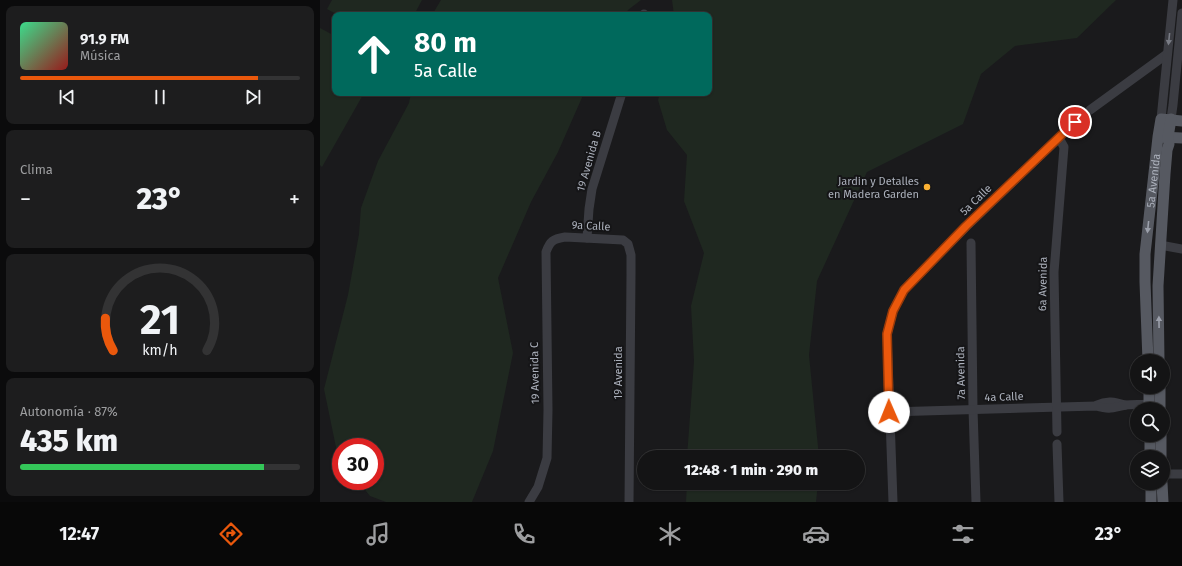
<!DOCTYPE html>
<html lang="es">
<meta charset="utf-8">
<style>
body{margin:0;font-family:"Fira Sans",sans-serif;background:#1d1d1e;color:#f1f3f6;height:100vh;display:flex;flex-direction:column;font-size:15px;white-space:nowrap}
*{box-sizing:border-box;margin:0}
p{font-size:13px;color:#9d9ea0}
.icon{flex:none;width:22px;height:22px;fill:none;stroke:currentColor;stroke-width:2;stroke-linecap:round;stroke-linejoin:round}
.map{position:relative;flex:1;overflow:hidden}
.details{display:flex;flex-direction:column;gap:6px;padding:6px;background:#0b0b0c;width:320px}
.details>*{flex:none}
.banner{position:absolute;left:12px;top:12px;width:380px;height:84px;border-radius:8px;box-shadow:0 1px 3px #0004,0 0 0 1px #333334;background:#00695c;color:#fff;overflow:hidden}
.fabs{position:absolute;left:810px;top:354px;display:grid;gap:8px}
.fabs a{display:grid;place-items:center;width:40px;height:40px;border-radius:50%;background:#141415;box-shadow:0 1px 3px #0004,0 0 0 1px #333334;font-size:20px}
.speed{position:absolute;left:12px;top:438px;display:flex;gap:8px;font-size:20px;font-weight:700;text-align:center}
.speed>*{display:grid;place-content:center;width:52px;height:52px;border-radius:50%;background:#141415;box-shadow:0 1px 3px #0004,0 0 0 1px #333334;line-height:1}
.speed .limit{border:6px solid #d22;background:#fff;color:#111}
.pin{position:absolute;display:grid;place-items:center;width:34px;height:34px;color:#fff;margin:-17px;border:2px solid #fff;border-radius:50%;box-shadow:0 1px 4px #0007}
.me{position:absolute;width:44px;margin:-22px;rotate:359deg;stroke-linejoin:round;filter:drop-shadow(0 0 3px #0008)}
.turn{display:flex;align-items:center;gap:14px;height:84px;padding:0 16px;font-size:18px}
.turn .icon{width:52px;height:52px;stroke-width:2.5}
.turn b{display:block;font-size:28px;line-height:34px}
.big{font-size:30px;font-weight:800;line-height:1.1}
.details .card{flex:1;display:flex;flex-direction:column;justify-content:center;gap:6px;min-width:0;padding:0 14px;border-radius:8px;background:#1d1d1e}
.details .dial{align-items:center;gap:0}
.dial svg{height:104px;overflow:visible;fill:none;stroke:#333334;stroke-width:7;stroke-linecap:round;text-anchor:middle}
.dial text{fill:#f1f3f6;stroke:none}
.song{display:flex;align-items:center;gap:12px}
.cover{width:48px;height:48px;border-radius:6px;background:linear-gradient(135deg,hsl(150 70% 55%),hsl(0 70% 35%))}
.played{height:4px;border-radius:2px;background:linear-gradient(90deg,#ea580c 85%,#333334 85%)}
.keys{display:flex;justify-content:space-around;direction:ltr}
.heat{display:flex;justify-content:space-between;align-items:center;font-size:22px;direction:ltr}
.charge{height:6px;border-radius:3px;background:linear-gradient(90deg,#34c759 87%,#333334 0)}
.trip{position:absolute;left:317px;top:450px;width:228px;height:40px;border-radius:20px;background:#141415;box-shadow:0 1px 3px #0004,0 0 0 1px #333334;font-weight:800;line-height:40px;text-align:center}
.menu{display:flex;height:64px;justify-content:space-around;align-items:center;background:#080808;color:#9d9ea0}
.menu .icon{width:28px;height:28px}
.menu .selected{color:#ea580c}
.menu b{font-size:18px;color:#f1f3f6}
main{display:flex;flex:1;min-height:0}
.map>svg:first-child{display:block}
.green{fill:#1f2820}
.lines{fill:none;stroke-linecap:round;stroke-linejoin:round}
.minor{stroke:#3b3c42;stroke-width:9}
.major{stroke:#565961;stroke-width:11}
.oneway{fill:#797c85}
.oneway2{fill:#9b9faa}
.route-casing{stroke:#983908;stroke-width:10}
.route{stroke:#ea580c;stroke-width:7}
.poi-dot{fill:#fbb133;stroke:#151517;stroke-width:1.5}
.labels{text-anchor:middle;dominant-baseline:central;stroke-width:4;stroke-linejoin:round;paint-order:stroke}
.street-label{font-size:11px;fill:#acb1bc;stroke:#151517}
.poi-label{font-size:11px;fill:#acb1bc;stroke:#151517;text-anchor:end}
</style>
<main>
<section class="details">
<div class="card">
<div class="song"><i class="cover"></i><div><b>91.9 FM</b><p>Música</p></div></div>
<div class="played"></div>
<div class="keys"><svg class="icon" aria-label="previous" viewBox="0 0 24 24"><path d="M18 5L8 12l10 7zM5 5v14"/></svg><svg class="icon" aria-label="pause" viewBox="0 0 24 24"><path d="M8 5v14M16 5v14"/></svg><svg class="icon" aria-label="next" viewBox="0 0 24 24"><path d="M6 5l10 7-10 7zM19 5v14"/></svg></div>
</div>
<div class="card"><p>Clima</p>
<div class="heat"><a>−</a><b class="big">23°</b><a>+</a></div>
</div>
<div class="card dial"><svg viewBox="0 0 100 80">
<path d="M14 69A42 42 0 1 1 86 69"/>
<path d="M14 69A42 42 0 0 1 8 44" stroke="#ea580c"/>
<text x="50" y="56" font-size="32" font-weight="700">21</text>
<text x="50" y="72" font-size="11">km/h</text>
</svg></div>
<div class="card"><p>Autonomía · 87%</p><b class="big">435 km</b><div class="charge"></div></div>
</section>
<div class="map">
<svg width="862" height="502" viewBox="0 0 862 502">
<rect width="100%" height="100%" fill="#1a1a1c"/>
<g class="green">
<polygon points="12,0 102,0 94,15 18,15 7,9"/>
<polygon points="121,0 321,0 308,10 305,15 112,15"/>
<polygon points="352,0 796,0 757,38 695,46 661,74 643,124 547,172 497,281 489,355 499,457 367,457 374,361 371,306 384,253 364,201 367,155 347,130 338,100 340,93 389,93 389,15 354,15"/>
<polygon points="0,28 15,36 15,93 44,93 2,167 0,165"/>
<polygon points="91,93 264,93 238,152 211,202 178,278 193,353 173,451 152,502 66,502 50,496 38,481 55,481 55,447 21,447 21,460 18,457 4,389 28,295 39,234 41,208 58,161 89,103"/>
<polygon points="367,483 498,483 496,502 366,502"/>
</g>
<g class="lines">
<g class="minor">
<polyline points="323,15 324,14"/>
<polyline points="770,110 847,54"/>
<polyline points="841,119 853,0"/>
<polyline points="851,119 853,105 862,13"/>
<polyline points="267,238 269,209 272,189 302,93"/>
<polyline points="651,243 653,409 656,502"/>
<polyline points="840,245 862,249"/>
<path d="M777,405C787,400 795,402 805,405"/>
<path d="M569,412L776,406C790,410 792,408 806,405C813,404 822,405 829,404"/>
<polyline points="737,432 734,272 744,147 739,138"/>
<polyline points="737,444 739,502"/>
<polyline points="843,474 862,474"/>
<path d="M209,502L218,487L227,458L228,410L226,252C230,241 233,239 245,237L303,240L308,244L311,255V274L309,502"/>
<polyline points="573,502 567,334 573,311 584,290 646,227 764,114"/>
</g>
<g class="major">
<polyline points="841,137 862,138"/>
<path id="s1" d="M828,361L825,282V254L838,137L841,119L862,121"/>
<polyline points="839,361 838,286 845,174 847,150 849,144 848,137 851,119"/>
<polyline points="829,387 829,409"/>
<polyline points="840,387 840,409"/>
<polyline points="830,435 830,457"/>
<polyline points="841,435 841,457"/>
<polyline points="831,483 831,502"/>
<polyline points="842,483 843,502"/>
</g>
</g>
<defs><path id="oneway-solid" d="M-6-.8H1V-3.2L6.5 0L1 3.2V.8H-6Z"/></defs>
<use class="oneway" href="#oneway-solid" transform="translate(849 39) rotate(96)"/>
<g class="oneway2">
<use href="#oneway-solid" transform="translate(828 227) rotate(96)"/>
<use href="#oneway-solid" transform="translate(839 322) rotate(-91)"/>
</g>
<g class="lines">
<defs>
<polyline id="route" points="569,412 567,334 573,311 584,290 646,226 755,122"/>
</defs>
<use href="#route" class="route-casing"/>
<use href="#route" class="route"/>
</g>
<circle class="poi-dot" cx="607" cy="187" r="4"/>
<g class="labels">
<g class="street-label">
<text transform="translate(269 161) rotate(-74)">19 Avenida B</text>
<text stroke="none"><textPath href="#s1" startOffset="181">5a Avenida</textPath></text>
<text transform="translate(656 200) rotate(-44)">5a Calle</text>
<text transform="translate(271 226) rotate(3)">9a Calle</text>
<text transform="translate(723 284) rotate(-89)">6a Avenida</text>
<text transform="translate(215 373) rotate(-91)">19 Avenida C</text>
<text transform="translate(298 373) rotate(-90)">19 Avenida</text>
<text transform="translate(641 373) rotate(-91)">7a Avenida</text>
<text transform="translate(684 397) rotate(-2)">4a Calle</text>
</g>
<g class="poi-label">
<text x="599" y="181">Jardin y Detalles<tspan x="599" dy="13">en Madera Garden</tspan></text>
</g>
</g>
</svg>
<div class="fabs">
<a><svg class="icon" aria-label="sound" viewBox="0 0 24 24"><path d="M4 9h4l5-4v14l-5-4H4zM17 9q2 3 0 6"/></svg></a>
<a><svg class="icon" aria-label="search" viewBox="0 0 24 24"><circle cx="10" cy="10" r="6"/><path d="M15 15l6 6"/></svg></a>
<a><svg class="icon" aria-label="layers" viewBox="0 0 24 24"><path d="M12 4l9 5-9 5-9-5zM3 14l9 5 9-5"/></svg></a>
</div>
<div class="speed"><div class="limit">30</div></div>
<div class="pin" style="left:755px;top:122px;background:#d93025"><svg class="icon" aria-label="arrive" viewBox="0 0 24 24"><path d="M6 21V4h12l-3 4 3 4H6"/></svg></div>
<svg class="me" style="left:569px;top:412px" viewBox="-20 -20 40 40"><circle r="19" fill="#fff"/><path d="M0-13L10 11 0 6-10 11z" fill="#ea580c"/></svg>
<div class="trip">12:48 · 1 min · 290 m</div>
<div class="banner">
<div class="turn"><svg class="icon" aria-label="ahead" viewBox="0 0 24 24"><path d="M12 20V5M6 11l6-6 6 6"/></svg><div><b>80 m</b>5a Calle</div></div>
</div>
</div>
</main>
<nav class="menu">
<b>12:47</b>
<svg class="icon selected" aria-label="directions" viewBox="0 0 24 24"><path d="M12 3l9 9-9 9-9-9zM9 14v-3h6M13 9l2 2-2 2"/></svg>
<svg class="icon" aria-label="music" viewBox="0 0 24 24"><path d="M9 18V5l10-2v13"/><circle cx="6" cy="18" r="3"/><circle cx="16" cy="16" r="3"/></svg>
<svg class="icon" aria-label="phone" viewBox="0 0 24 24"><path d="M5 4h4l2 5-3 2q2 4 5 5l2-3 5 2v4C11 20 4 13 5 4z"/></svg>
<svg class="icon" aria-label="climate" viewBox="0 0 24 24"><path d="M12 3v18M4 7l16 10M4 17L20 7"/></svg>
<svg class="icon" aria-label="car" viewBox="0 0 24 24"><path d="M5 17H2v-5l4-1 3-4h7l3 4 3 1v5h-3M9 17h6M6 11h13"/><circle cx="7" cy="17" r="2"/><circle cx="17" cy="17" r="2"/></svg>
<svg class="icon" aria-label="filters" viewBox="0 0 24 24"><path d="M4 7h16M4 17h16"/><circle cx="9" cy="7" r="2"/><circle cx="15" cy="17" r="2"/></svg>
<b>23°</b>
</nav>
